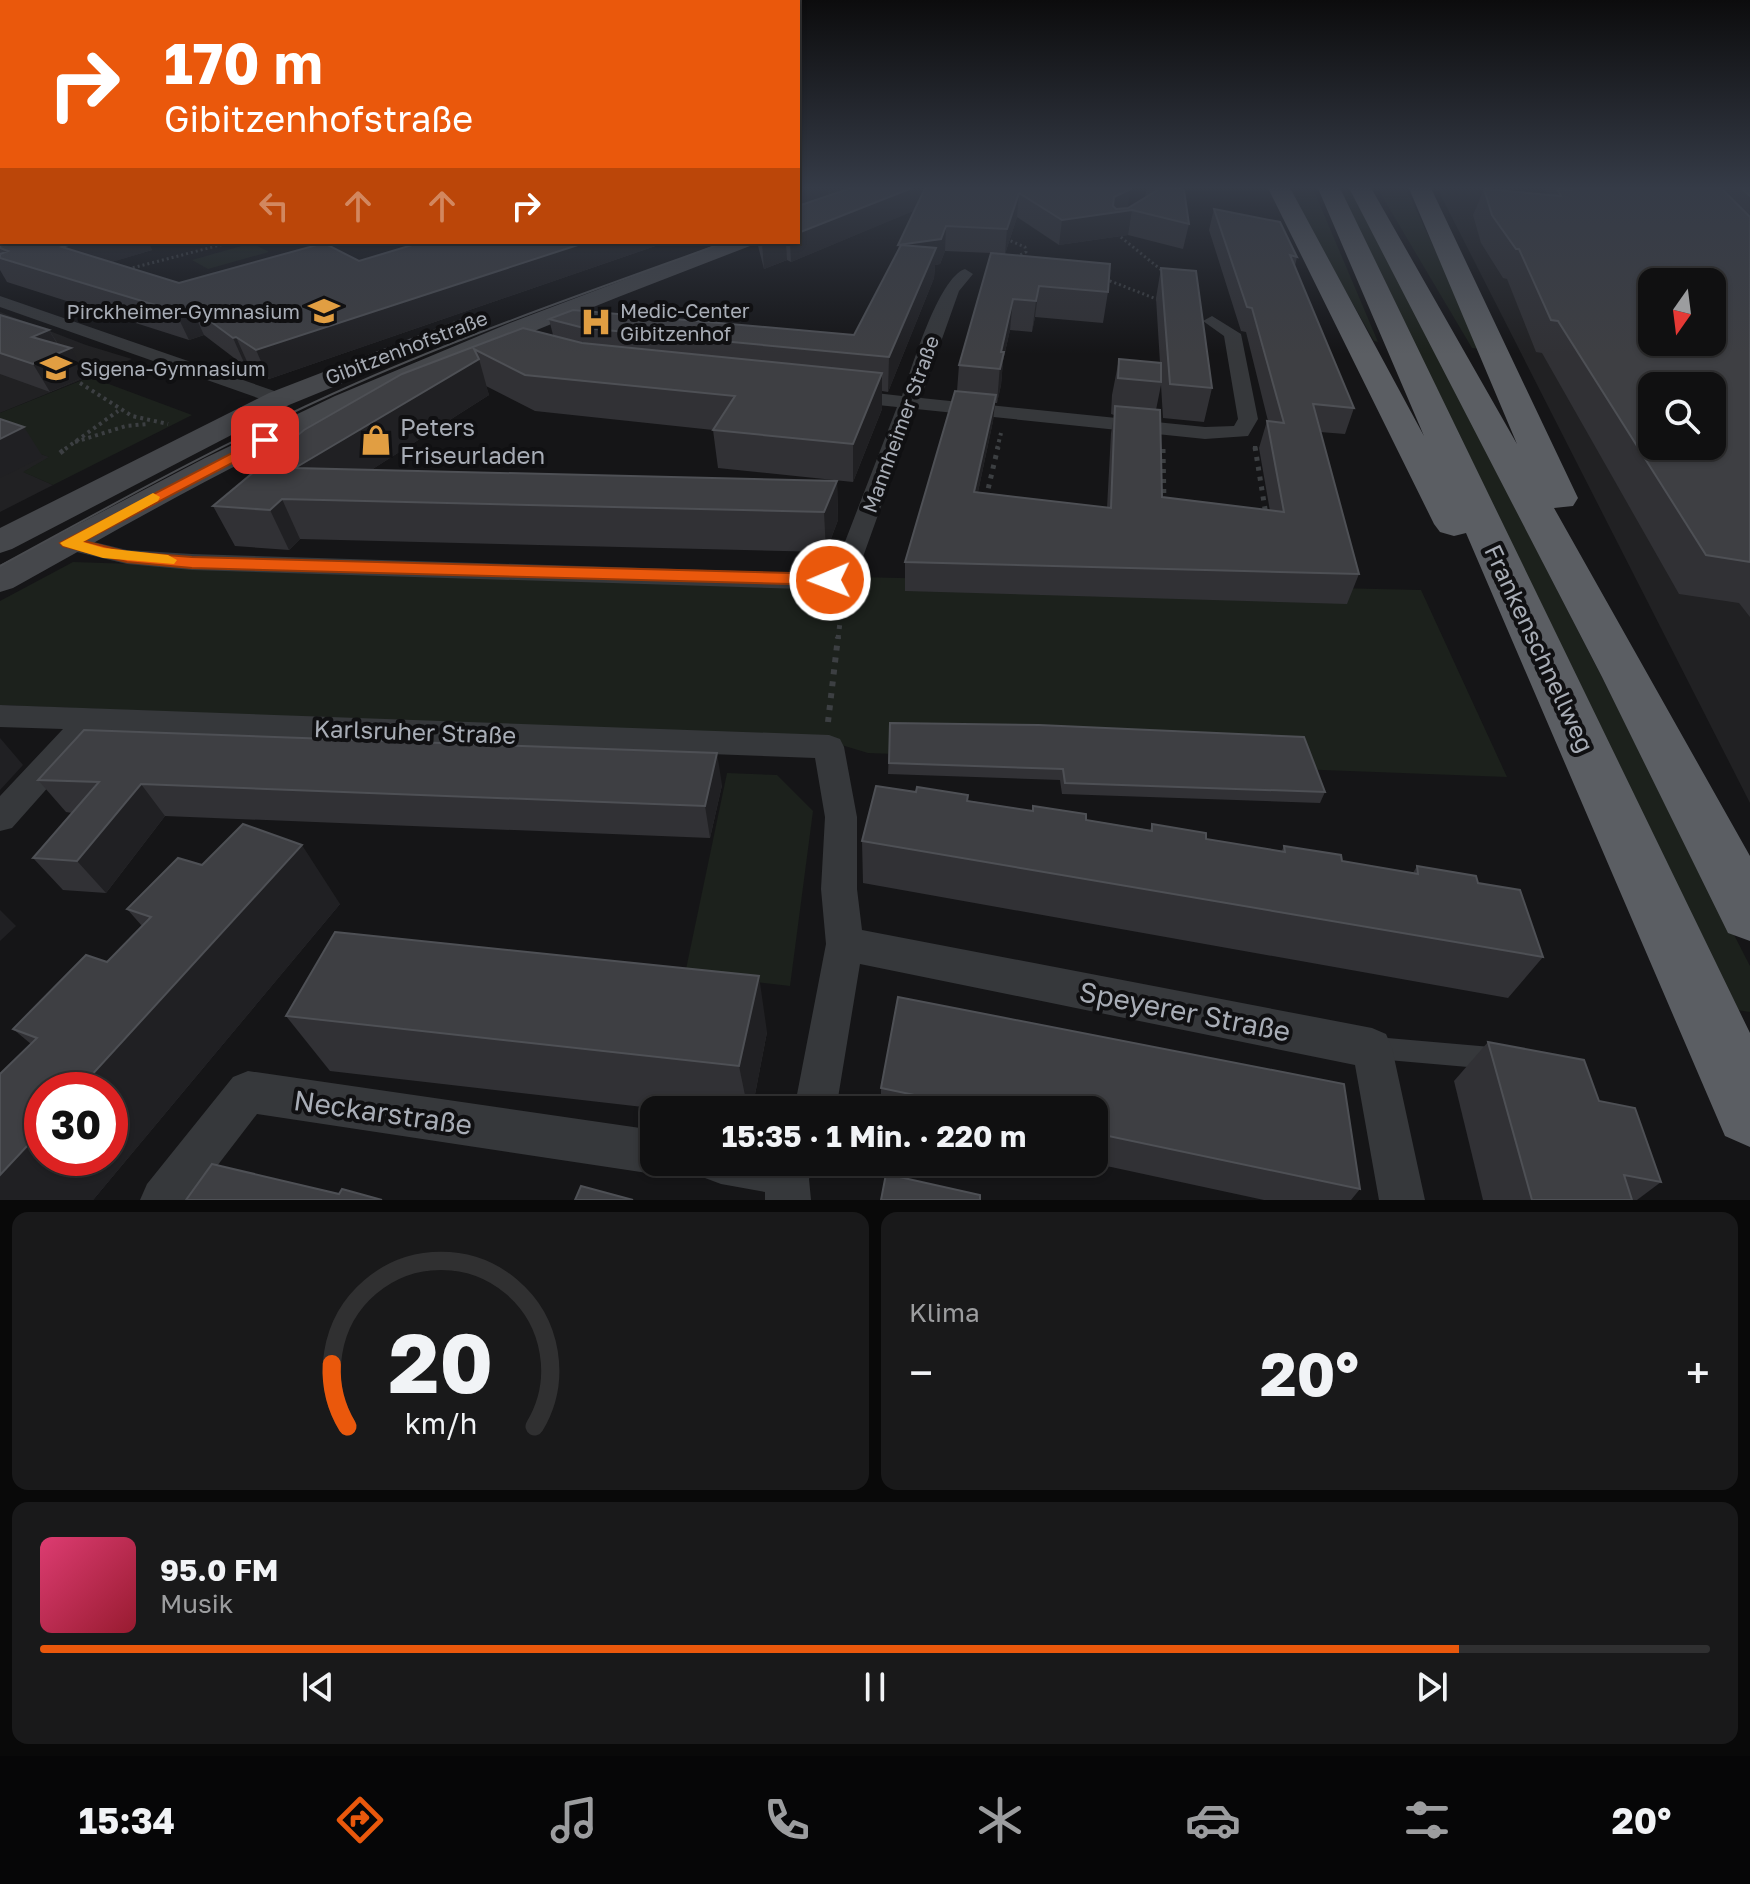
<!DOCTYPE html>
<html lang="de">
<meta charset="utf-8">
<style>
body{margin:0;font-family:"Golos Text",sans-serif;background:#19191a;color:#f1f3f6;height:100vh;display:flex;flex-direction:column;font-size:30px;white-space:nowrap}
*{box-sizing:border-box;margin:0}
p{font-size:26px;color:#9c9d9f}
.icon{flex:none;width:44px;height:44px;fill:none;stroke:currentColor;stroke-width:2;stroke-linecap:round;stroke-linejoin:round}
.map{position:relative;height:1200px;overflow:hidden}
.side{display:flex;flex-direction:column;gap:12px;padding:12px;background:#090909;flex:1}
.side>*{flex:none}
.guide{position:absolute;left:0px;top:0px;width:800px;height:244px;box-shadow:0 2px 6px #0004,0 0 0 2px #303031;background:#ea580c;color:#fff;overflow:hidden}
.needle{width:52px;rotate:194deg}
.tools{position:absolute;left:1638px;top:268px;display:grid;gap:16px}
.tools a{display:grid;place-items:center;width:88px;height:88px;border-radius:16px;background:#101011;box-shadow:0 2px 6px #0004,0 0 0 2px #303031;font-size:40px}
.speed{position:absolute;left:24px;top:1072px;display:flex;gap:16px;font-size:40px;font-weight:700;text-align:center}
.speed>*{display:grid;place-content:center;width:104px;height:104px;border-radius:50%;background:#101011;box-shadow:0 2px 6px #0004,0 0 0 2px #303031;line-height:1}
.speed .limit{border:12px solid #d22;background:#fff;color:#111}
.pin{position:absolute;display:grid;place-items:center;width:68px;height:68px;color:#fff;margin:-34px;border-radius:16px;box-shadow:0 4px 12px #0006}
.me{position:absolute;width:88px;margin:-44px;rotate:269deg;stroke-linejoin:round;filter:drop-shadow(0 0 6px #0008)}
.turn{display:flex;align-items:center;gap:28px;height:168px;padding:0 32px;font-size:36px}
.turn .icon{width:104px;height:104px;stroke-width:2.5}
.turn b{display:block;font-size:56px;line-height:68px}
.lanes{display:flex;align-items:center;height:76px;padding:0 32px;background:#0003;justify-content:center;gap:40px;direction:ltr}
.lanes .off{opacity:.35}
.big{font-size:60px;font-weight:700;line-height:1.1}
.side .widget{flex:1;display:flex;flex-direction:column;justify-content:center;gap:12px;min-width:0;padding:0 28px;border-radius:16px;background:#19191a}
.side .dial{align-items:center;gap:0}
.dial svg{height:208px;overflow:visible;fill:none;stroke:#303031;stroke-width:7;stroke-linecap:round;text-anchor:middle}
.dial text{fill:#f1f3f6;stroke:none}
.song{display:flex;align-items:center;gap:24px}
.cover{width:96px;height:96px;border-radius:12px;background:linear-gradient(135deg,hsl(340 70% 55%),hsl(350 70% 35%))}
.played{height:8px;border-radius:4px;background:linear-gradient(90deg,#ea580c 85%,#303031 85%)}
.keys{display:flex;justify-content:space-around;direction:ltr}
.heat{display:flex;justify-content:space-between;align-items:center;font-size:44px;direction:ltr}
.side .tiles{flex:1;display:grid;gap:12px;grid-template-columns:1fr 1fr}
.widget:last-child{grid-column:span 2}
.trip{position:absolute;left:640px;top:1096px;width:468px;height:80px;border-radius:16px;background:#101011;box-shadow:0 2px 6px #0004,0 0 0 2px #303031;font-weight:700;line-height:80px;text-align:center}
.tab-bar{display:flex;height:128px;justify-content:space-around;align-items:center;background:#060607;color:#9c9d9f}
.tab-bar .icon{width:56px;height:56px}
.tab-bar .active{color:#ea580c}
.tab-bar b{font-size:36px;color:#f1f3f6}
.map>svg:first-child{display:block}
.built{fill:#212123;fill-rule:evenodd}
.green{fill:#1c211c}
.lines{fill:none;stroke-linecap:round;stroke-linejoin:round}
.path-far3{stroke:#3c3f42;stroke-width:3;stroke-dasharray:2 3;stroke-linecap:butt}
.path-far2{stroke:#3c3f42;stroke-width:4;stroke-dasharray:3 4;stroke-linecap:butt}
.path-far1{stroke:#3c3f42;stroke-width:5;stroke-dasharray:4 6;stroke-linecap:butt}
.path{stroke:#3c3f42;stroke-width:6;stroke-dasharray:5 7;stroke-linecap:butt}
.service{fill:#36383b;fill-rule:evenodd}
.minor{fill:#36383b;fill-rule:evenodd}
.secondary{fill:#45474b;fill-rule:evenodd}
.trunk{fill:#5b5e63;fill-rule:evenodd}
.tram{stroke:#4a4c50;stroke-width:2}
.wall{fill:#313135}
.shaded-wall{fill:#202023}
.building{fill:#3e3f43;stroke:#4e5055;stroke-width:2;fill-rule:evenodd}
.route{fill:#ea580c;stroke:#983908;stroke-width:2}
.slow{fill:#f59e0b}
.labels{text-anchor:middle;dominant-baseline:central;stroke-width:8;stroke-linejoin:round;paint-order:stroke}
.far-poi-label{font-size:20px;fill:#a8adb6;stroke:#101012;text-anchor:start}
.far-street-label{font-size:20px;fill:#a8adb6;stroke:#101012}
.poi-label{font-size:24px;fill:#a8adb6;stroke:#101012;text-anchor:start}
.street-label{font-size:24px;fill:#a8adb6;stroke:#101012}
.near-street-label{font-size:28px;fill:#a8adb6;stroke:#101012}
</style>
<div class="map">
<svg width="1750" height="1200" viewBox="0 0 1750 1200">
<rect width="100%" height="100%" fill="#151517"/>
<g class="built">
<path d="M1436,186H1750V803ZM1652,282H1712V342H1652ZM1652,386H1712V446H1652Z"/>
<polygon points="0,312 86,345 132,359 0,413"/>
<polygon points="0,440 50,457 24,472 53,485 0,512"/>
</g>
<g class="green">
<polygon points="1286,186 1312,186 1378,342 1374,341"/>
<polygon points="1338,186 1350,186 1750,966 1750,1012 1737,1010"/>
<polygon points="1376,186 1405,186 1482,349 1472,348"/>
<polygon points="252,243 269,252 208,269 192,260"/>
<polygon points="90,377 192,415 53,485 23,472 49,457 0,440 0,413"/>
<polygon points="73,562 836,587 857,577 1421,590 1507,777 868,753 818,738 0,705 0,601"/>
<polygon points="727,773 777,775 813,811 790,986 685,974"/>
</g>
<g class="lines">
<g class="path-far3">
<polyline points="1117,234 1165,273"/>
<polyline points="1006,239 1025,247 1026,252 1014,258"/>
<polyline points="128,269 232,242"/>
<polyline points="1105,279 1159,300"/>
</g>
<g class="path-far2">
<polyline points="80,383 132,416 168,424"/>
<polyline points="75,442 126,426 147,424"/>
<polyline points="1255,446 1255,449"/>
<polyline points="65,449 118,411"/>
<polyline points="997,449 1001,433"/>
</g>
<g class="path-far1">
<polyline points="1255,447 1266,515"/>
<polyline points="1163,449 1164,503"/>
<polyline points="60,453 68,447"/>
<polyline points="986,498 998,447"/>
<polyline points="838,639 843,597"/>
</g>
<polyline class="path" points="828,722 838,637"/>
<polygon class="service" points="1376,1037 1491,1047 1499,1050 1502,1058 1499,1066 1491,1069 1376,1059 1368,1056 1365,1048 1368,1040"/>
<g class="minor">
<path d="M965,269L973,274L959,291L921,398L1205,427L1234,426L1238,419L1224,336L1203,321L1212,316L1241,334L1258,419L1248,436L1205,439L916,409L859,568C845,589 826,587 803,589L192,570L127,564L60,548L57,543L60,538L69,536L127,550L192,554L803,573L830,571L836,565L897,407L849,402L839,396L849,390L902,396C912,368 938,278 965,269Z"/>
<polygon points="0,296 286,395 289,399 286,403 272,403 0,307"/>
<polygon points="0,705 829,735 840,739 844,747 857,817 857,889 862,930 1372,1028 1386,1034 1392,1048 1425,1200 1379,1200 1355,1065 860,964 836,1110 794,1110 826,944 821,889 825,817 815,758 98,731 12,828 0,831 0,796 63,729 0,727"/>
<polygon points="248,1071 654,1130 654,1162 672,1162 669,1167 654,1174 257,1114 191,1200 140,1200 147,1184 233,1077"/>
<polygon points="699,1162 816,1162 809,1179 811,1200 765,1200 765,1192 721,1184 705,1178"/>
</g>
<g class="secondary">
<path d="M723,242H754L750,246C599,304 448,363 302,433C203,480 108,535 13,588L0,592V565L205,458L335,396L505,325Z"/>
<polygon points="471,315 480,317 483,322 480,327 289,405 12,549 0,553 0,528 269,393"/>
</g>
<g class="trunk">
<polygon points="1267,186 1289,186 1424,436 1317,186 1339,186 1750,1033 1750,1147 1725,1136 1466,533 1454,536 1440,532 1434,524"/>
<polygon points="1348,186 1370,186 1517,444 1408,186 1430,186 1578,498 1573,506 1554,508 1750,856 1750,941 1728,933 1602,677"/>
</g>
<path class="tram" d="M0,566C117,502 234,437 357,383C478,330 602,287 726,242"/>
</g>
<g class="wall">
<polygon points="798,186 1126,186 1127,208 1145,198 1147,186 1167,186 1189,224 1183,249 1128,235 1059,245 1017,217 1005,254 1108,292 1103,323 1035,317 1032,332 1010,330 1003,361 1001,385 997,403 995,403 993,421 978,492 1107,508 1111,433 1114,415 1111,414 1112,395 1119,359 1160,363 1156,298 1161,268 1212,388 1204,422 1163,418 1161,385 1156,410 1162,497 1270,511 1259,448 1267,421 1268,421 1246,332 1241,331 1209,230 1214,209 1297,257 1295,266 1354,408 1345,434 1320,432 1359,574 1347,604 905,591 905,562 957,391 959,365 991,253 945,251 940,264 935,265 934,278 888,392 882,391 882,409 853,482 718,468 713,430 535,411 486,386 489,395 371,470 837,481 838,520 826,552 300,539 289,550 235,546 213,506 304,430 523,328 553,335 549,319 854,335 898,252 915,210 791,262 787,260 764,269 757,242 798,242"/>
<polygon points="1543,186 1750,186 1750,617 1739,603 1679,594 1542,353 1536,352 1507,279 1503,278 1481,243 1473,215 1484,189 1548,195"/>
<polygon points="0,222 2,242 148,242 152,250 111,262 179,283 359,261 422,242 667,242 269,379 249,366 246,367 204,335 189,340 7,282 0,270"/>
<polygon points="0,315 49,330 58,344 86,376 50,392 0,374"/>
<polygon points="890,723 1325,792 1320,803 1062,794 1060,780 888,774"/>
<polygon points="38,780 722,785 710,838 165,816 106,893 63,890 33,858 72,813 66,812"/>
<polygon points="916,792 1150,830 1152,824 1206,839 1281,852 1284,846 1342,861 1413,873 1417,866 1478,883 1543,957 1508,998 863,883 862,841"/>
<polygon points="202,865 340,904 93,1200 0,1200 31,1044 13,1029 107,962 142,926 127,909"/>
<polygon points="898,997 1344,1084 1360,1189 1351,1200 1264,1200 1088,1162 1094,1162 1094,1110 881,1110 881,1088"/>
<polygon points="286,1016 767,1032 752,1110 669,1110 330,1071"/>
<polygon points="1488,1042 1599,1101 1661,1182 1637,1200 1483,1200 1454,1081"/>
</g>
<g class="shaded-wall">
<rect x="0" y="186" width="2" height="24"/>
<polygon points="805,186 828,186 829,201 798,212 798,188"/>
<polygon points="830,186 869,186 830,200"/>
<polygon points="917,186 928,186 928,205 791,262 790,242 798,242 798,233"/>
<polygon points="1131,189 1127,211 1132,210 1128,235 1059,245 1062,220 1114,197"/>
<polygon points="1019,193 1017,217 1005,254 1007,229"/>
<polygon points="946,226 945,251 940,264 935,265 934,278 888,392 889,357 898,271 898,245"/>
<polygon points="78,242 148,242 152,250 76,273 62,247"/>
<polygon points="587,242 667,242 269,379 256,350"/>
<polygon points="766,242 786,242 787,260 764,269 762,243"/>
<polygon points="1039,286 1035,317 1032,332 1036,301"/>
<polygon points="1013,299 1010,330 1003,361 1001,385 997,403 1001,352"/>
<polygon points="191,307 204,335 189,340 175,311"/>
<polygon points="49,330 62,352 71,348 86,376 50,392 33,364 32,337"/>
<polygon points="236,337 249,366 246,367 233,338"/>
<polygon points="479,359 489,395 324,500 295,468"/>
<polygon points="882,373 882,409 853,482 853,444"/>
<polygon points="996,395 993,421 972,520 974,492"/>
<polygon points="24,427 43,457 0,478 0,439"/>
<polygon points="837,481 838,520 826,552 824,512"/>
<polygon points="282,499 300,539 289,550 270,510"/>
<polygon points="0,738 23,765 0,790"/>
<polygon points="717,753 722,785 710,838 705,806"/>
<polygon points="141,784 165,816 106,893 77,861"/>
<polygon points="302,845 340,904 93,1200 0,1200 0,1175 42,1130 42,1158 110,1158 110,1090 78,1090"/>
<polygon points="0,910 16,926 0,941"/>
<polygon points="759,976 767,1032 752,1110 748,1110 739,1066"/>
</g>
<g class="building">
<polygon points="857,186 917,186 798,233 798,206"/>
<polygon points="926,186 1126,186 1131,189 1114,197 1113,206 1116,209 1128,208 1156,191 1157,187 1155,186 1167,186 1184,190 1189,224 1132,210 1062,220 1019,193 1007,229 946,226 941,239 898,245"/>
<path d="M1569,186H1719L1750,217V562L1706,555L1558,321L1551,320L1519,249H1516L1492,215L1484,189L1561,196L1557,189L1571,190ZM1652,282H1712V342H1652ZM1652,386H1712V446H1652Z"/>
<polygon points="1739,186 1750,186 1750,196"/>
<polygon points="1214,209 1280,222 1297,257 1290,255 1354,408 1313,404 1359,574 905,562 955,391 996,395 974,492 1111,508 1115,406 1160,410 1162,497 1284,512 1267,421 1284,423 1252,308 1247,307"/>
<polygon points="0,222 2,223 2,242 78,242 62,247 179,283 324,243 359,261 422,242 587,242 256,350 236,337 233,338 191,307 175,311 0,258 0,254 8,251 0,248"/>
<polygon points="901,245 936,248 889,357 584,328 549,319 573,310 854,335"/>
<polygon points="991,253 1110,264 1108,292 1039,286 1036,301 1013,299 1001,352 1004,352 1000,369 959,365"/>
<polygon points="1161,268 1196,271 1212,388 1170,384"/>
<polygon points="0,315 49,330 32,337 71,348 33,364 0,353"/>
<polygon points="523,328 582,343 882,373 853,444 713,430 735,396 525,375 474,349 479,359 295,468 837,481 824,512 282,499 270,510 213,506 304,430 402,374"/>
<polygon points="1119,359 1161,363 1161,382 1118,378"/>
<polygon points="0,419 24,427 0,439"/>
<polygon points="890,723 1039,725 1304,737 1325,792 1065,783 1063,769 889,763"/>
<polygon points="84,730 717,753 705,806 141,784 77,861 33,858 99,782 38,780"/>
<polygon points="876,786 916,792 917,787 968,795 967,801 1033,811 1033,806 1086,814 1086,820 1152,831 1152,824 1206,833 1206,839 1285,852 1284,846 1341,855 1342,861 1418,874 1417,866 1476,876 1478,883 1520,890 1543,957 862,841"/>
<polygon points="243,824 302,845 78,1090 42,1090 42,1130 0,1175 0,1074 37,1038 13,1029 86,955 107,962 151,917 127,909 178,858 202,865"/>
<polygon points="335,932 759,976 739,1066 286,1016"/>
<polygon points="898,997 1344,1084 1360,1189 1094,1133 1094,1110 986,1110 881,1088"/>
<polygon points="1488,1042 1584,1060 1599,1101 1635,1108 1661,1182 1624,1175 1632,1200 1532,1200"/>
<polygon points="212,1164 339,1194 342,1189 382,1200 186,1200"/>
<polygon points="886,1174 980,1195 980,1200 881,1200"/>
<polygon points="581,1186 633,1200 575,1200"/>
</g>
<linearGradient id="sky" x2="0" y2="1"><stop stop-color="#0c0c0d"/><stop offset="0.53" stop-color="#353b47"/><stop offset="1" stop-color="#353b47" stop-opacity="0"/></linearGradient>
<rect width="1750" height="354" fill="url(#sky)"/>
<polygon class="route" points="265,436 270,437 270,443 84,541 127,552 192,557 830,574 839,580 830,585 192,568 127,562 63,546 60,543"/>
<polygon class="slow" points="153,493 160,497 158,501 83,542 104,548 168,555 177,560 174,564 103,558 63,546 60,543"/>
<defs>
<symbol id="school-bare" viewBox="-9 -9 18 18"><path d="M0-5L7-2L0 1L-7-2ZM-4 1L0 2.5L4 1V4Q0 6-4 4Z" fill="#e19e42" stroke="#101012" stroke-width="2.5" paint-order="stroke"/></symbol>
<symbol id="hospital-bare" viewBox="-9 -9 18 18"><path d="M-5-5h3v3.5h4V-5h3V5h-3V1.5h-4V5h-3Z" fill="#e19e42" stroke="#101012" stroke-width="2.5" paint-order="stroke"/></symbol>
<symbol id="shop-bare" viewBox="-9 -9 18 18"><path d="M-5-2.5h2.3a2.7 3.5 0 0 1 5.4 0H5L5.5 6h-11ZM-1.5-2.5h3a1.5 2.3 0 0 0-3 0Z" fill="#e19e42" stroke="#101012" stroke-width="2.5" paint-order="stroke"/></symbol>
</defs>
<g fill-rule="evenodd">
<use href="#school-bare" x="302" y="289" width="44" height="44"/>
<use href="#hospital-bare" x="574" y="300" width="44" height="44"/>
<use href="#school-bare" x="34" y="346" width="44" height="44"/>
<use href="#shop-bare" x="354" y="418" width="44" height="44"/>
</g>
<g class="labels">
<g class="far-poi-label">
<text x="620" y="310">Medic-Center<tspan x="620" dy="23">Gibitzenhof</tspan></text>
<text x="300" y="311" text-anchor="end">Pirckheimer-Gymnasium</text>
<text x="80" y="368">Sigena-Gymnasium</text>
</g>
<g class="far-street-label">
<text transform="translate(406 347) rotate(-21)">Gibitzenhofstraße</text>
<text transform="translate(900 424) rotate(-70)">Mannheimer Straße</text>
</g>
<g class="poi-label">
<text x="400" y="426">Peters<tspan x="400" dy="28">Friseurladen</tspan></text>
</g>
<g class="street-label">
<text transform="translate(1540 648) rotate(65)">Frankenschnellweg</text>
<text transform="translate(415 731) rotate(2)">Karlsruher Straße</text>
</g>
<g class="near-street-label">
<text transform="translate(1185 1011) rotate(11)">Speyerer Straße</text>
<text transform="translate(383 1112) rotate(8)">Neckarstraße</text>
</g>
</g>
</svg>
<div class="tools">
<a><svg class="needle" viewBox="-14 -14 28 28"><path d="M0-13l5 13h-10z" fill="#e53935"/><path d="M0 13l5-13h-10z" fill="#9c9d9f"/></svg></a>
<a><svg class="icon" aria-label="search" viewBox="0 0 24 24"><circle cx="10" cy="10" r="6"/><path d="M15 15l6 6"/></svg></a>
</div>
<div class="speed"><div class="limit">30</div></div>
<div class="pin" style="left:265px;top:440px;background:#d93025"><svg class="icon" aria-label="arrive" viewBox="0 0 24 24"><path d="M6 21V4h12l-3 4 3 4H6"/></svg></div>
<svg class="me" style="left:830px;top:580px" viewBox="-20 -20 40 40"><circle r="17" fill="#ea580c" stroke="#fff" stroke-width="3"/><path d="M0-11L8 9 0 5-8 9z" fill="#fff"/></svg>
<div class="trip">15:35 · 1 Min. · 220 m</div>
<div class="guide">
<div class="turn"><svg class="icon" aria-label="right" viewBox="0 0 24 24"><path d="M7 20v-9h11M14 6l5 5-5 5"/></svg><div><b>170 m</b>Gibitzenhofstraße</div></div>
<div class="lanes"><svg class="icon off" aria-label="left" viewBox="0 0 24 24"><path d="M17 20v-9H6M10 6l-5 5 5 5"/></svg><svg class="icon off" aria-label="ahead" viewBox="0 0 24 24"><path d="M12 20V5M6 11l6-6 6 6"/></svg><svg class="icon off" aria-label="ahead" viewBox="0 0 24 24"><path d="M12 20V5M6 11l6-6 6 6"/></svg><svg class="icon" aria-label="right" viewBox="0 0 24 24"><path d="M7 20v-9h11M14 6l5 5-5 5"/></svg></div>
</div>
</div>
<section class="side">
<div class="tiles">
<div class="widget dial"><svg viewBox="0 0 100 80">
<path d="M14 69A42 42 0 1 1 86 69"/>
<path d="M14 69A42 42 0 0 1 8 45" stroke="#ea580c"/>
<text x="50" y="56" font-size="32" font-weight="700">20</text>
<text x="50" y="72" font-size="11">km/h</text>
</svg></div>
<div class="widget"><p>Klima</p>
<div class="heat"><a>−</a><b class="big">20°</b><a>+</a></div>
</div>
<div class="widget">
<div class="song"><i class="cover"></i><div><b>95.0 FM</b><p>Musik</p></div></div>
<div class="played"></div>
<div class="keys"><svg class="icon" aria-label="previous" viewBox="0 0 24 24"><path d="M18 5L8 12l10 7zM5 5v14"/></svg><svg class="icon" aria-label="pause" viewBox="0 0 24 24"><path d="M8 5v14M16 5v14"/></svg><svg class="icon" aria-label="next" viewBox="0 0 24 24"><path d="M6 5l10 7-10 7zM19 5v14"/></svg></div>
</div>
</div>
</section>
<nav class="tab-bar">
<b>15:34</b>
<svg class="icon active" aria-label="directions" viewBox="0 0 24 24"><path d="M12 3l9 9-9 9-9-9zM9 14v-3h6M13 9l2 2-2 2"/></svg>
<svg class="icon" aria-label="music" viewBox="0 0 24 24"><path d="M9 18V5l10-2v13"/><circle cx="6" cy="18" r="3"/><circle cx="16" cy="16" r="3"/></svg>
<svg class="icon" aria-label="phone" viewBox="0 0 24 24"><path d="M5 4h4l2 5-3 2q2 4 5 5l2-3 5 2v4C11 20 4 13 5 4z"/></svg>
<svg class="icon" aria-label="climate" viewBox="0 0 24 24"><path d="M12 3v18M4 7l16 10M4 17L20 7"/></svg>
<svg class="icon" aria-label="car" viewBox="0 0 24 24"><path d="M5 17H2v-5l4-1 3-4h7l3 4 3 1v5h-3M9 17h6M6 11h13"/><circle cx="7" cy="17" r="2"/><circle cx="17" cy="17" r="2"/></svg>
<svg class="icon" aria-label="filters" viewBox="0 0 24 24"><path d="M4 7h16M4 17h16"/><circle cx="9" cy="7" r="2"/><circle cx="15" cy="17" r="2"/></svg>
<b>20°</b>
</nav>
